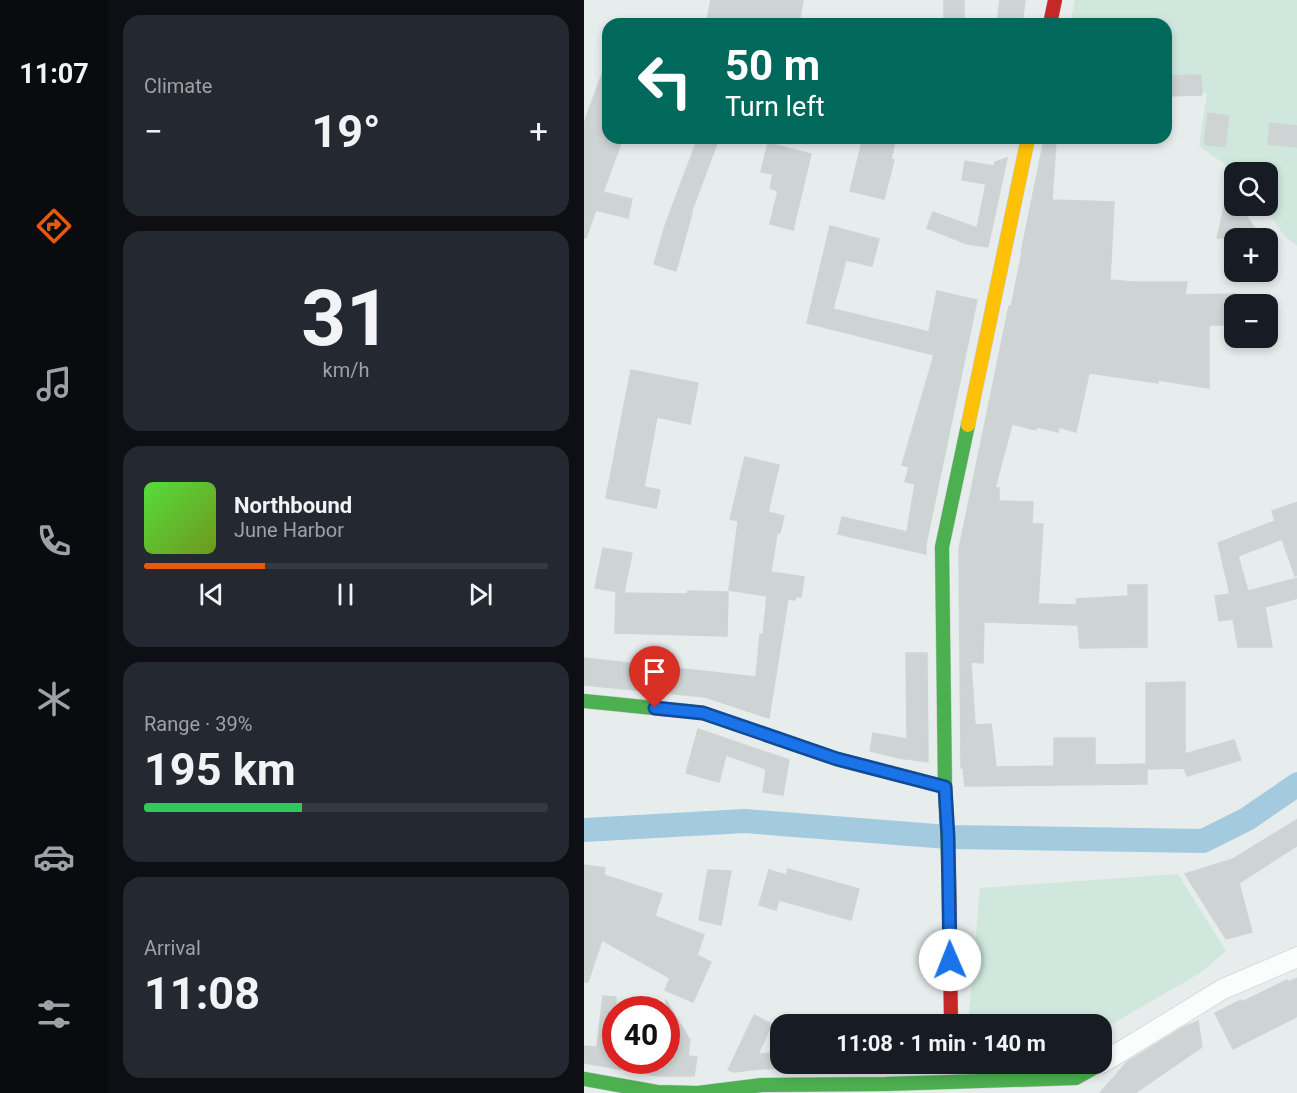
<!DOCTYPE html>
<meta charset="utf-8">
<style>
body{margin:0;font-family:Roboto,sans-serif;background:#242831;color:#f1f3f6;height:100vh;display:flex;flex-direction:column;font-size:22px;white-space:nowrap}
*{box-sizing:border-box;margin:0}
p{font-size:20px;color:#9ea1a6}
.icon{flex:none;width:33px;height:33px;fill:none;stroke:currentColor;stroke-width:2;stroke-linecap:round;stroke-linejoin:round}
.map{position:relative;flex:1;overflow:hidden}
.side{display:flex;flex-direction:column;gap:15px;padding:15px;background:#0d0f14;width:476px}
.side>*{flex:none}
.guide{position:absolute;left:18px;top:18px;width:570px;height:126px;border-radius:18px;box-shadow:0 3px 9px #0003;background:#00695c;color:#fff;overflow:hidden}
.buttons{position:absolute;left:640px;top:162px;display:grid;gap:12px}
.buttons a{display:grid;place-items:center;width:54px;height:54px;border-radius:12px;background:#171b24;box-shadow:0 3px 9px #0003;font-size:30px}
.speed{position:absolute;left:18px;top:996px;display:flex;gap:12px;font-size:30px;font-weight:700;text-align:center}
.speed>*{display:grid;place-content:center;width:78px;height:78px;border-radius:50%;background:#171b24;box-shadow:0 3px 9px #0003;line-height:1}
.speed .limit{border:9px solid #d22;background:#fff;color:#111}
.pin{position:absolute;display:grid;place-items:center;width:51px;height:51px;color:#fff;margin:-62px -26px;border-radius:50% 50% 50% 0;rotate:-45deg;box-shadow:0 0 6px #0007}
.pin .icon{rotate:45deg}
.me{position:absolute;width:66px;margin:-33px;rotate:359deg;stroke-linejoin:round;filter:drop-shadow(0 0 4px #0008)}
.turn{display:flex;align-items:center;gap:21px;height:126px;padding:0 24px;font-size:27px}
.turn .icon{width:78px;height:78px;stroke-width:2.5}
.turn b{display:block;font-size:42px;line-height:51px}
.big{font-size:45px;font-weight:700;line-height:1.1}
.side .tile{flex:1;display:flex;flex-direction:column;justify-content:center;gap:9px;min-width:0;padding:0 21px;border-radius:18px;background:#242831}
.side .dial{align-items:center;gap:0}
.dial b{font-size:78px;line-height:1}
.song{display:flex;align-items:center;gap:18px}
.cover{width:72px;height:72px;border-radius:9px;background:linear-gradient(135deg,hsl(110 70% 55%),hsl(80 70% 35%))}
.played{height:6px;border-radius:3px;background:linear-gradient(90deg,#ea580c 30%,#363941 30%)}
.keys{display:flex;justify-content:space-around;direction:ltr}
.heat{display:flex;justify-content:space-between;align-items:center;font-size:33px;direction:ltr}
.charge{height:9px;border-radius:4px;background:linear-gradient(90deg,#34c759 39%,#363941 0)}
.trip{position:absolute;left:186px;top:1014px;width:342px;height:60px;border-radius:18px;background:#171b24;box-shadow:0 3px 9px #0003;font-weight:700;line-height:60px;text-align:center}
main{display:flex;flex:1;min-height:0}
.tabs{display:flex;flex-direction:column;width:108px;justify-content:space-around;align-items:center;background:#090b0e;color:#9ea1a6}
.tabs .icon{width:42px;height:42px}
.tabs .current{color:#ea580c}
.tabs b{font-size:27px;color:#f1f3f6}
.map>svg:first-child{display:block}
.green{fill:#cfe7dc}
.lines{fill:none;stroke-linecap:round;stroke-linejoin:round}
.canal{stroke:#a3cadf;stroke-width:24}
.building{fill:#cdd4d3;stroke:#cfd5d5;stroke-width:1.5}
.street-casing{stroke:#c4c9c9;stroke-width:21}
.fast-casing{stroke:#c2cac9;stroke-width:15}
.slow-casing{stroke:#c2cac9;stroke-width:15}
.jam-casing{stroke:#c2cac9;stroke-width:15}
.street{stroke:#fbfcfc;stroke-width:20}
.fast{stroke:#4caf50;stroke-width:14}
.slow{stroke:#ffc107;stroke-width:14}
.jam{stroke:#c62828;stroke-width:14}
.route-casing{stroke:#114b97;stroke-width:15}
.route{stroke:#1a73e8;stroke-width:10}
</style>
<main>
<nav class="tabs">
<b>11:07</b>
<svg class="icon current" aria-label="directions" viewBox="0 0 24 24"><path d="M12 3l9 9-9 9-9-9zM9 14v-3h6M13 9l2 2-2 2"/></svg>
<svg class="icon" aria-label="music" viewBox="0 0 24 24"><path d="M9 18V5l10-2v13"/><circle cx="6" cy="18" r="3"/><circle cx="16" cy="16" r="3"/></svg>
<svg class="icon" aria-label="phone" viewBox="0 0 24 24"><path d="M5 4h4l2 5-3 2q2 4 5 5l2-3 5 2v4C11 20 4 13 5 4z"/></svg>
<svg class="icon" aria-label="climate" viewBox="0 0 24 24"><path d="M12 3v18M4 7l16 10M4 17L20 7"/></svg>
<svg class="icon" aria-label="car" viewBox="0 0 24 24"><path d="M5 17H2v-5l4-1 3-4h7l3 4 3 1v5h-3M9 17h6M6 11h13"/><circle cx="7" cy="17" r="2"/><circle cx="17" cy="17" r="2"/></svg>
<svg class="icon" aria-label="filters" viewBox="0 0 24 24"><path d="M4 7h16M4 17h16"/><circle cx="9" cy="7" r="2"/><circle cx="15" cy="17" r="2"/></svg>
</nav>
<section class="side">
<div class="tile"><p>Climate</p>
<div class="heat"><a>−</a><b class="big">19°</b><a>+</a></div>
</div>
<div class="tile dial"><b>31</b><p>km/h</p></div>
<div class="tile">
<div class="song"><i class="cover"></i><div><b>Northbound</b><p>June Harbor</p></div></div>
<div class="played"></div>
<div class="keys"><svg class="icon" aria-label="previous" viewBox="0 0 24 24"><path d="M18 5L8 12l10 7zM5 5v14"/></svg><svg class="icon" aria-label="pause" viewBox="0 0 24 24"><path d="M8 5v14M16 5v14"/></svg><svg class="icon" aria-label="next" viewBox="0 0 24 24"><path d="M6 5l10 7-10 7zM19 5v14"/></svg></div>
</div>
<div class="tile"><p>Range · 39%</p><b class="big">195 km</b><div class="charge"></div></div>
<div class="tile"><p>Arrival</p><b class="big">11:08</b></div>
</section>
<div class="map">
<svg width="714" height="1093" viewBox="0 0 714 1093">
<rect width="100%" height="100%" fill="#e7ecec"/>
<g class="green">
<polygon points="491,0 713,0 713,246 701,237 680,206 684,206 684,172 652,172 615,146 623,93 618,92 618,95 582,96 582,24 486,24"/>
<polygon points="594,874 642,951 616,973 518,1030 518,1024 384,1024 396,888"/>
</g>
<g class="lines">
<polyline class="canal" points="0,830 161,821 364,837 619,841 663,819 714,784"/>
</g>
<g class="building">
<polygon points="127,0 219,0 215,24 122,24"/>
<rect x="360" y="0" width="20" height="24"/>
<polygon points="416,0 441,0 438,24 413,24"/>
<polygon points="22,63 24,64 24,138 39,138 19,192 48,199 44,218 12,210 2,238 0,238 0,123"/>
<polygon points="617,75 618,95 582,96 582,76"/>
<polygon points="624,113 645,116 641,147 620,144"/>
<polygon points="686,123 714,126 714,147 684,144"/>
<polygon points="114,138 135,138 107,213 108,213 92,271 70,264 82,223"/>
<polygon points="279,138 312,138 307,159 310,160 300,199 266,191"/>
<polygon points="472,141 468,200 530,202 526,280 549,282 603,282 601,295 651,294 651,325 625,325 625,388 574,380 574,383 505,373 492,432 475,427 474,432 453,427 452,430 428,424 411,488 415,488 415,501 449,502 448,524 459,524 454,604 493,605 492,599 544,596 544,585 563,585 563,647 496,648 494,625 400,622 399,663 387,662 391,725 407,724 412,767 470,766 470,738 511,738 511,765 562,764 562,683 601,682 601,754 650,740 657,760 603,776 600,768 563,769 563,784 381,786 379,768 377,768 375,549 425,306 427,307 438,253 437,253 459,145"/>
<polygon points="184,143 227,154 209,230 186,224 194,191 186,188 189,174 177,172"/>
<polygon points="423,158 404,247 383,244 343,228 349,212 393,228 402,184 378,180 381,161 410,166 411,162"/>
<polygon points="645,187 651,197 651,206 656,206 677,238 633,238"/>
<polygon points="246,226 295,239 288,266 262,260 249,309 345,332 353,291 393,300 342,544 342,554 254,534 258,517 323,532 331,484 321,482 325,467 318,465 350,355 223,323"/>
<polygon points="47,370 114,383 106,424 73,417 60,487 76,490 72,508 22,498"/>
<polygon points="161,457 195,465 184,512 200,516 196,533 193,533 187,572 220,577 217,597 212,596 211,600 204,599 185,718 121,697 0,685 0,658 172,677 176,634 179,635 183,596 145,590 154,521 146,519"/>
<polygon points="714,502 714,575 711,576 698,539 654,556 664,591 714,578 714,598 681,607 688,647 654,647 649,619 635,621 631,596 646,594 634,543 691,521 688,511"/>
<polygon points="19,548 48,553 40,593 11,588"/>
<polygon points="104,591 144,592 143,636 31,633 32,593 103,594"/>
<polygon points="322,653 343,653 344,762 315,758 286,751 289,733 323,739"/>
<polygon points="114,729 205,760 199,795 179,792 182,769 142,755 135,782 102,773"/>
<polygon points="714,819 714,845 655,883 668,932 642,939 601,874 649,859"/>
<polygon points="0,865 21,868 20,875 78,894 71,916 120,935 113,955 127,962 109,1002 81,990 86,978 18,940 4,982 0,982"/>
<polygon points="204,869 275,889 267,920 195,900 192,910 175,905 185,870 202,875"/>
<polygon points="124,870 147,871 137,925 115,920"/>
<polygon points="714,978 714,1016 649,1049 631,1013 657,1000 658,1002 703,980 704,982"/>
<polygon points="19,996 32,997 32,1060 82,1060 82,1000 106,1040 104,1056 113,1057 110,1076 75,1076 0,1063 0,1046 13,1047"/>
<polygon points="170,1015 188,1024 174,1054 196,1052 196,1068 176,1069 150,1072 144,1070"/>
<polygon points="614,1021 618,1047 551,1093 516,1093 543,1062 600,1027"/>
</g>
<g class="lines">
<defs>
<polyline id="street" points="518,1063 639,989 714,957"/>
<g id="fast">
<polyline points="0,701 119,713 253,759 361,787"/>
<polyline points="365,878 361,787 358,547 384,425"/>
<polyline points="0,1079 73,1092 114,1093 178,1085 301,1084 492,1078 517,1064"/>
</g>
<polyline id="slow" points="384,425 444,138"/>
<g id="jam">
<polyline points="466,24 471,0"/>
<polyline points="365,878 367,1024"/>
</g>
</defs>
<use href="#street" class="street-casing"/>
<use href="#fast" class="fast-casing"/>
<use href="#slow" class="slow-casing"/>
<use href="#jam" class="jam-casing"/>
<use href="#street" class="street"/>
<use href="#fast" class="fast"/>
<use href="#slow" class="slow"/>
<use href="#jam" class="jam"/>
</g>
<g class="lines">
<defs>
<polyline id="route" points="71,708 119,713 253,759 361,787 364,837 366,960"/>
</defs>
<use href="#route" class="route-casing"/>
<use href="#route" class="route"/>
</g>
</svg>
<div class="buttons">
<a><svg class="icon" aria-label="search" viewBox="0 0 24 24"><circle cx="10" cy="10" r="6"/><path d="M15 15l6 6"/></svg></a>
<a>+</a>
<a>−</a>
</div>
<div class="speed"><div class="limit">40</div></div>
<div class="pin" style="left:71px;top:708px;background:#d93025"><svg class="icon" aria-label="arrive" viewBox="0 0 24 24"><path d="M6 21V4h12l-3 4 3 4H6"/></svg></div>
<svg class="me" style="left:366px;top:960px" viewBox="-20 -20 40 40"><circle r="19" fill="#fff"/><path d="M0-13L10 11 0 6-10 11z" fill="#1a73e8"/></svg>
<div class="trip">11:08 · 1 min · 140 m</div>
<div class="guide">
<div class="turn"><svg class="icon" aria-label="left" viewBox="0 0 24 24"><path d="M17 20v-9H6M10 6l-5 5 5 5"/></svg><div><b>50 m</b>Turn left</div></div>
</div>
</div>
</main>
